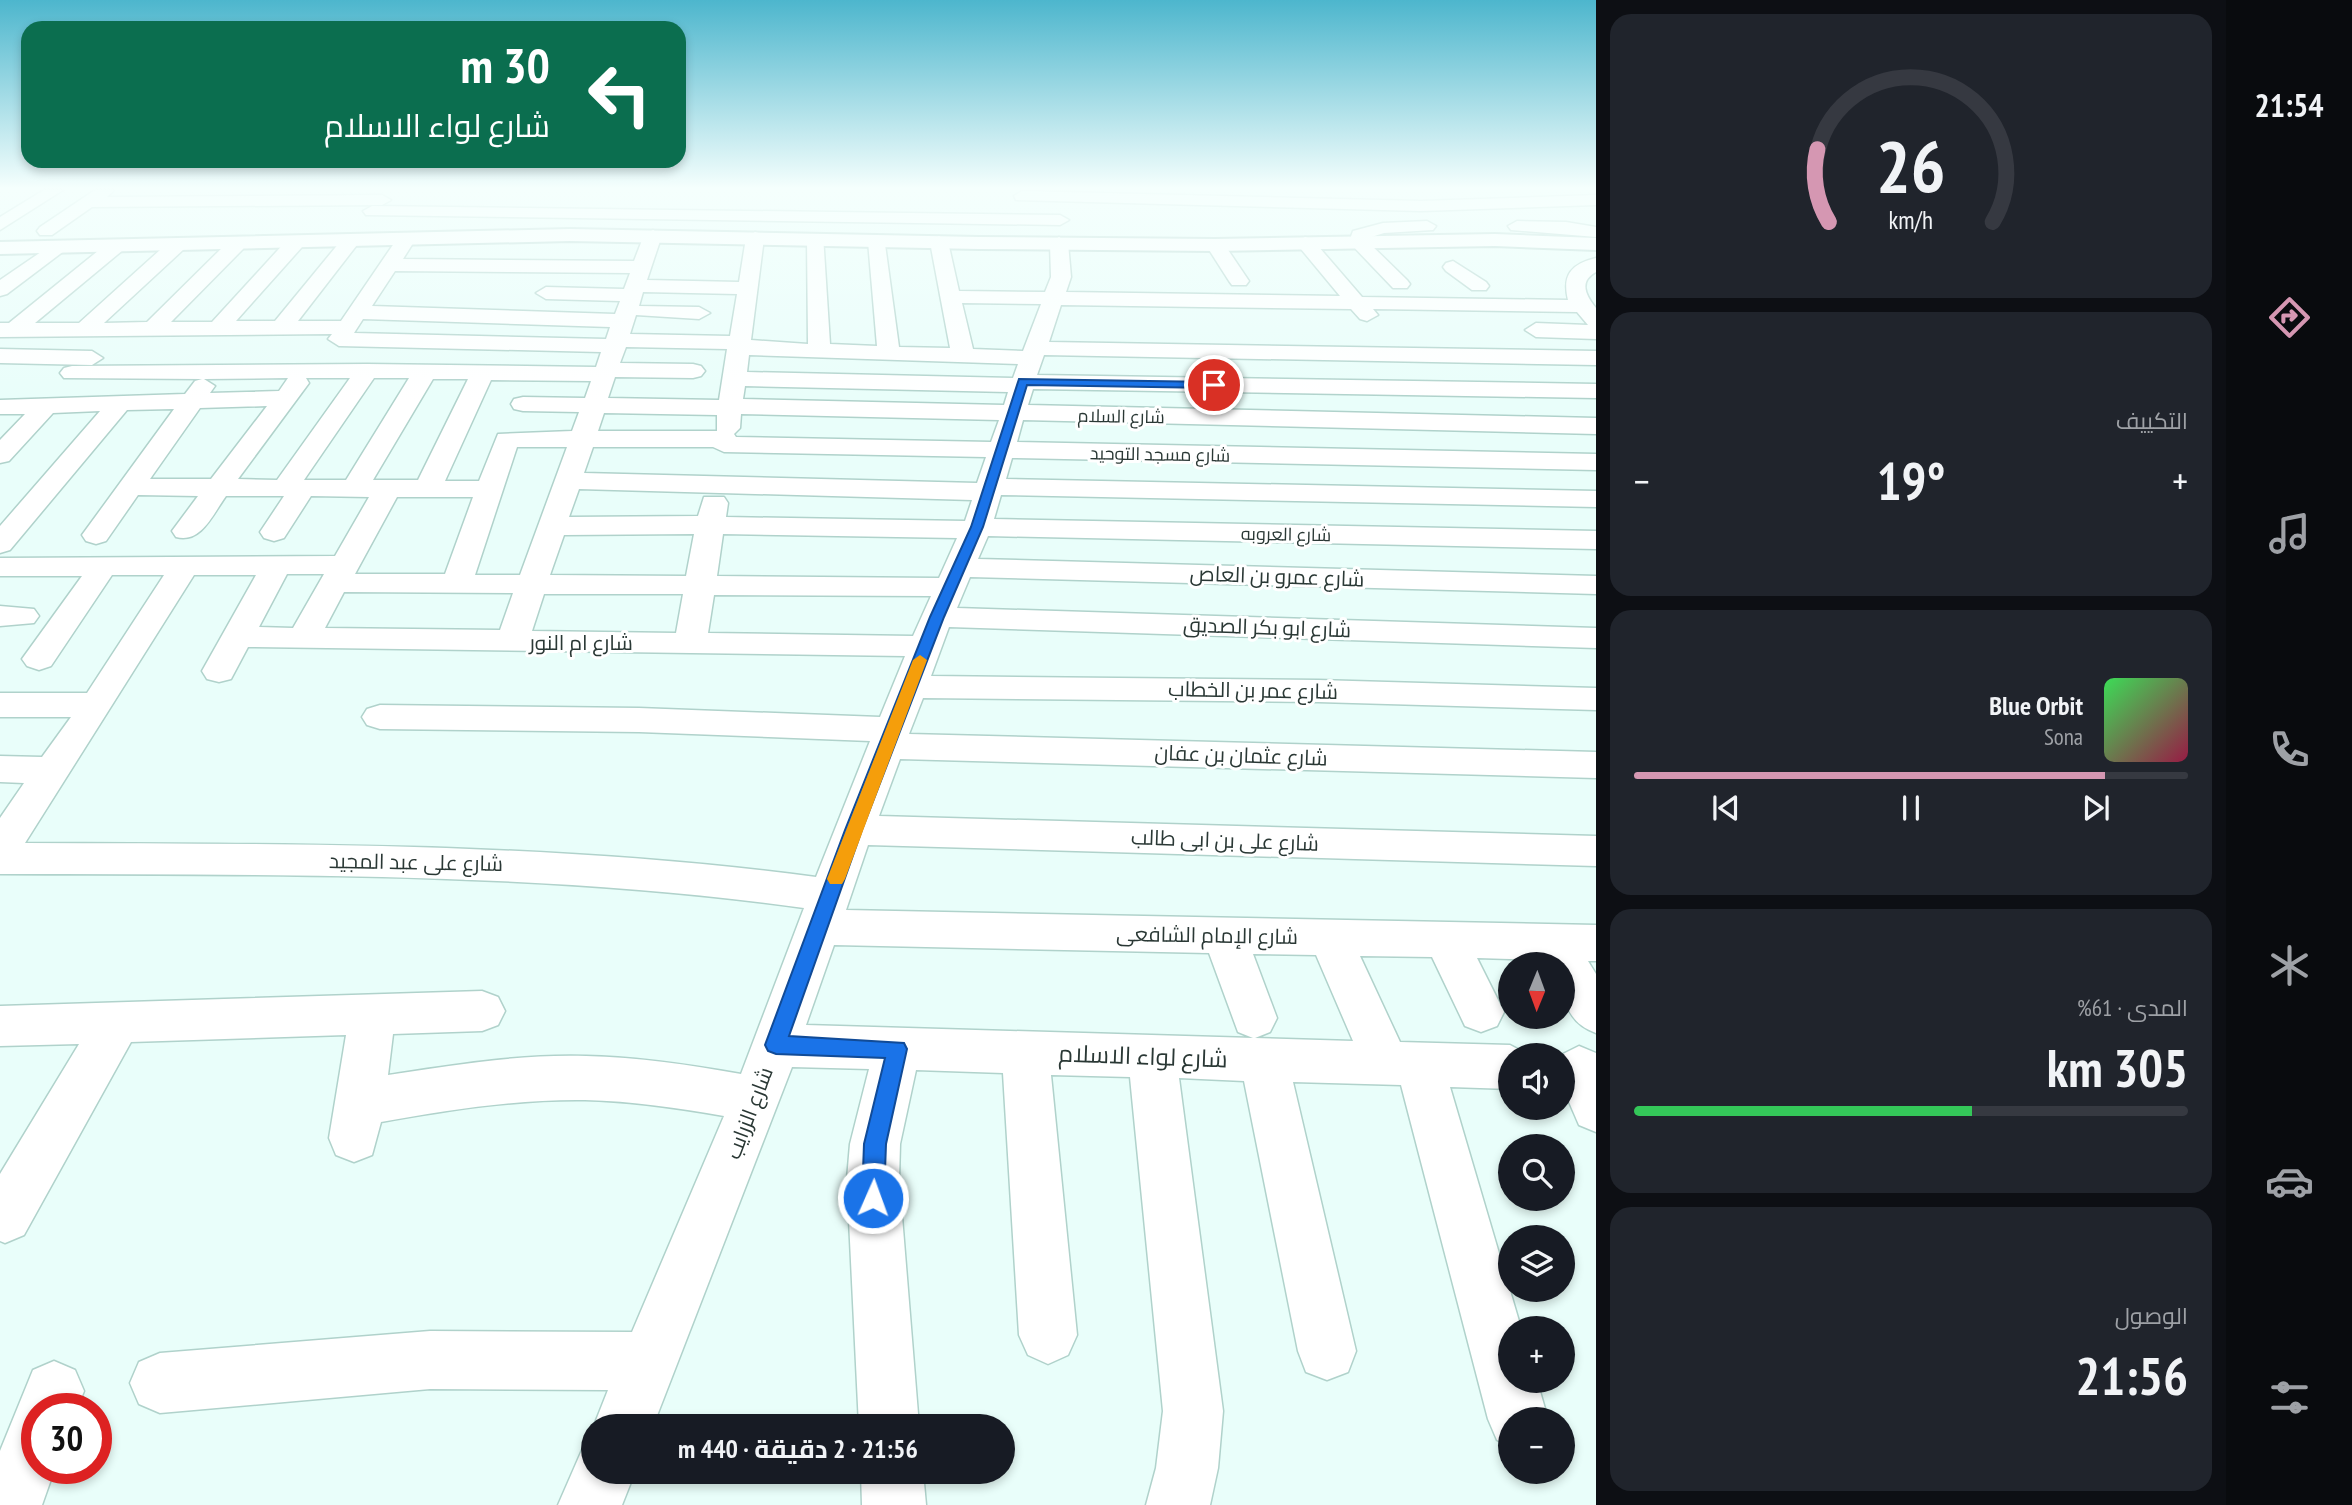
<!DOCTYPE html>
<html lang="ar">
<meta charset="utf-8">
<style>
body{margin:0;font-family:"PT Sans Narrow",Cairo,sans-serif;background:#20242c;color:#f1f3f6;direction:rtl;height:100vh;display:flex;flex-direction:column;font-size:26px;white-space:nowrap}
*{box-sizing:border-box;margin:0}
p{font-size:23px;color:#9ea1a6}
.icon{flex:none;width:38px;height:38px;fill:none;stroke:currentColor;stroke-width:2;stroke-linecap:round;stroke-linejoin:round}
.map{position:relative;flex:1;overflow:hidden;direction:ltr}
.details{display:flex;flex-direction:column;gap:14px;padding:14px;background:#0d0f14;width:630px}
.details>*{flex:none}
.guide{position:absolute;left:21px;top:21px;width:665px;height:147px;border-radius:21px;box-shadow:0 4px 10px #0003;direction:rtl;background:#0b6e4f;color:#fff;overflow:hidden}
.needle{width:46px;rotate:181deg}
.fabs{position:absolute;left:1498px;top:952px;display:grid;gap:14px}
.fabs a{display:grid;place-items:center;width:77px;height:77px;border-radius:50%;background:#171b24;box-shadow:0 4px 10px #0003;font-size:35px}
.speed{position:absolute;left:21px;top:1393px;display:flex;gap:14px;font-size:35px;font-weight:700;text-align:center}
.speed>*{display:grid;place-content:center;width:91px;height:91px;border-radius:50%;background:#171b24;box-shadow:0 4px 10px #0003;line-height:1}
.speed .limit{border:10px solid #d22;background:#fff;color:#111}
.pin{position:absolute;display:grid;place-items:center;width:60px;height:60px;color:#fff;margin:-30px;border:4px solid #fff;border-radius:50%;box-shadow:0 2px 7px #0007}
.me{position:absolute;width:77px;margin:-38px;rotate:2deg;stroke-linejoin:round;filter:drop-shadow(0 0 5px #0008)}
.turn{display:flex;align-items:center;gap:24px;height:147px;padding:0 21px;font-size:32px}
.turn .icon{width:91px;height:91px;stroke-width:2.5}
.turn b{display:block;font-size:49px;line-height:60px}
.big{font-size:52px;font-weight:700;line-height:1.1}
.details .widget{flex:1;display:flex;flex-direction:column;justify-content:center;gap:10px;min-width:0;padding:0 24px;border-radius:21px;background:#20242c}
.details .dial{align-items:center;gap:0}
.dial svg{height:182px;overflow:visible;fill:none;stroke:#363941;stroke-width:7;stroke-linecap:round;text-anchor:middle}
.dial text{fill:#f1f3f6;stroke:none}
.song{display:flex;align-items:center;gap:21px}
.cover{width:84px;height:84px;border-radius:10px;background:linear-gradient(135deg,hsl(130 70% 55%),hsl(340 70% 35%))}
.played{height:7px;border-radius:4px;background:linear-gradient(90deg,#d597b2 85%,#363941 85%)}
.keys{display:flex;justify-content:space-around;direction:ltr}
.heat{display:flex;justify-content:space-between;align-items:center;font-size:38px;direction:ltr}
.charge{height:10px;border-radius:5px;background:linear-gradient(90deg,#34c759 61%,#363941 0)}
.trip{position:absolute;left:581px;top:1414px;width:434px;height:70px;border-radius:35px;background:#171b24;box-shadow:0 4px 10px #0003;font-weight:700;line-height:70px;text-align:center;direction:rtl}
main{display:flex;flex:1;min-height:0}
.menu{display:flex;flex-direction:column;width:126px;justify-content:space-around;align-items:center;background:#090b0e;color:#9ea1a6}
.menu .icon{width:49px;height:49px}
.menu .on{color:#d597b2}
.menu b{font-size:32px;color:#f1f3f6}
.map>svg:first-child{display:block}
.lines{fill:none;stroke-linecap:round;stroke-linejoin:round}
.minor-casing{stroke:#b0d2cb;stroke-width:3}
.major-casing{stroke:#b0d2cb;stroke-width:4}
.minor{fill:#fff;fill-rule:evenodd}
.major{fill:#fff;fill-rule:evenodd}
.route{fill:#1a73e8;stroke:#114b97;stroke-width:2}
.slow{fill:#f59e0b}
.labels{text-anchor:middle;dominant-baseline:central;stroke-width:6;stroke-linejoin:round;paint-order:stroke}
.far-street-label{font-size:18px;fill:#2a3835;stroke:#fff}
.street-label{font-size:21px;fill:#2a3835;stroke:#fff}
.near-street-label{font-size:24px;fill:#2a3835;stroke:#fff}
</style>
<main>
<nav class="menu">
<b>21:54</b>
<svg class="icon on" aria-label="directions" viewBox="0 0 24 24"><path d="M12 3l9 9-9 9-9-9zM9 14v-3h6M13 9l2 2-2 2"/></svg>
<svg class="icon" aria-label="music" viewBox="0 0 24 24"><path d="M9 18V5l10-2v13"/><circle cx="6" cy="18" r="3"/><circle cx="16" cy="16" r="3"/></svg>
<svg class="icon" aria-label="phone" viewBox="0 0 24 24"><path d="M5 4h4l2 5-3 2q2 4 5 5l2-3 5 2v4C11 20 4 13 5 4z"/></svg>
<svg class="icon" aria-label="climate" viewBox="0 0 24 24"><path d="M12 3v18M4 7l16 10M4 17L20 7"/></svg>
<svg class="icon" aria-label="car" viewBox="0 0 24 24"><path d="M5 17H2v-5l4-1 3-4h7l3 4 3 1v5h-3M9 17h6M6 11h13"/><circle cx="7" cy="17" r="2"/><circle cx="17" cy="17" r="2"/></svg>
<svg class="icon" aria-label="filters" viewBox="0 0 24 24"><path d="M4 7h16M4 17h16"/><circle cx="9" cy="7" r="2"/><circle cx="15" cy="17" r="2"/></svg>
</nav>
<section class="details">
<div class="widget dial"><svg viewBox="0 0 100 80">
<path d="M14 69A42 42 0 1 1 86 69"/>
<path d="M14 69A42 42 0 0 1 9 37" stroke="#d597b2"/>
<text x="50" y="56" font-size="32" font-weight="700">26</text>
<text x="50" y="72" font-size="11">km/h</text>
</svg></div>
<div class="widget"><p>التكييف</p>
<div class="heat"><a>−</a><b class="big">19°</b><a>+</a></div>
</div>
<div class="widget">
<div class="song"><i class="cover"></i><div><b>Blue Orbit</b><p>Sona</p></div></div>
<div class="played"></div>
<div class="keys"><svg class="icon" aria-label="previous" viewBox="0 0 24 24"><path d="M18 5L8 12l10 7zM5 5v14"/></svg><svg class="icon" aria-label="pause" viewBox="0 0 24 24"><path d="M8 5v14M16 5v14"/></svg><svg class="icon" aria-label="next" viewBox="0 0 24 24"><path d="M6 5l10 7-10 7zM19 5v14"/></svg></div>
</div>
<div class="widget"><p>المدى · 61%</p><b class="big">305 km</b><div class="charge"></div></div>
<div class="widget"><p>الوصول</p><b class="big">21:56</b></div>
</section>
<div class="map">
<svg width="1596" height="1505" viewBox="0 0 1596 1505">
<rect width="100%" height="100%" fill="#e9fefa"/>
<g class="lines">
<defs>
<g id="minor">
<polygon points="44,190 63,190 0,230 0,217"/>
<polygon points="95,190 114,190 107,197 382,195 391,200 382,205 92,207 52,235 40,235 37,231 40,227"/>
<polygon points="1022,191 1421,201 1596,195 1596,205 1421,211 1016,200 1014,196"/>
<polygon points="372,206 1060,215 1069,220 1060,225 366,215 363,211"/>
<polygon points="1427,221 1436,226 1433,230 1384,233 1365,239 1407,280 1410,284 1407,288 1393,288 1349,242 1353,231 1383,223"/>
<polygon points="1517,221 1566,222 1596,227 1596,237 1511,230 1508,226"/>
<path d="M653,230L662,235L647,280L739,282L746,238L755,232L762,234L764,238L751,340L808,344L807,239L809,235H823L830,344L877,346L868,241L870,237H884L899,347L950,348L930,242L939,236L948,242L959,291L1045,292L1051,277L1050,243L1059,237L1068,243L1071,277L1066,292L1340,296L1296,243L1305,237L1312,239L1362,297L1568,300C1562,275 1571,264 1596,258V272C1579,281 1585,295 1596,308V339L1536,337L1525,330L1536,323L1588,325L1577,312L1373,309L1378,315L1367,321L1360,319L1351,309L1061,305L1049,342L1596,351V365L1044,355L1037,375L1596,384V398L1033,389L1028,405L1596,418V434L1023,420L1017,442L1596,454V470L1012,458L1006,479L1596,491V507L1001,495L994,519L1596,531V549L988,536L978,559L1596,576V594L970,577L957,608L1596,628V648L949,627L931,676L1318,680L1596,688V710L1318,702L923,698L909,734L1596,752V778L900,759L879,816L1596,836V866L868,845L846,910L1596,925V961H1588L1596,974V1033C1563,1021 1563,995 1563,964H1542L1540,960L1477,958L1504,1012L1497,1026L1481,1032L1465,1026L1432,957L1360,956L1400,1042L1510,1045L1529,1055H1510V1089L1450,1087L1521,1328H1510V1381H1537L1548,1419H1510V1446L1497,1440L1488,1419L1401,1085L1293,1082L1356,1351L1348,1372L1327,1380L1306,1372L1298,1351L1244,1081L1179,1078L1223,1411L1218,1468L1210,1505H1146L1156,1468L1163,1411L1130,1077L1051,1075L1077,1335L1068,1355L1048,1364L1028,1355L1019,1335L1003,1073L916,1070L900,1144L899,1179L919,1426H859L847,1179L850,1144L869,1069L792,1067L653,1426L593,1428L608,1390L430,1389L160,1413L139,1404L130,1383L139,1362L160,1353L430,1331L632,1332L724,1116C678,1108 632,1101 585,1100C517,1099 448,1110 381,1122L372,1155L354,1162L336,1155L329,1138L346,1035L131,1042L24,1235L5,1243L0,1241V1174L79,1044L0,1046V1006L482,991L498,997L505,1011L498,1025L482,1031L393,1034L388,1075C453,1065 520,1054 586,1056C638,1057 690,1065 741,1074L804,908C538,871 269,875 0,874V818L24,783L0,782V756L42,757L71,717H0V693H87L164,575H112L51,666L39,670L27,666L22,659L82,576H0V558L335,556L369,497L311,496L284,538L274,541L264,538L260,532L284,496H226C213,514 201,544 176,537L172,531L198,496L138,495L106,541L96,544L86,541L82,535L174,409L127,410L10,550L0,553V526L100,411L53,413L9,461L0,463V440L25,414H0V400L185,394L195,381L202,379L64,378L60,373L64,368L72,366L367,364L596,367L601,352L339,346L328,339L332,334L0,337V323H9L109,242L116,240L125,246L123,250L35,323H79L170,241H184L186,245L184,249L104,323L147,322L229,241L236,239L245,245L243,249L171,322H212L288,239H302L304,243L302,247L236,321H275L344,237L351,235L360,241L298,321H341L399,236L406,234L415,240L403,259L634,261L644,235ZM395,271L630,273L624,289L546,287L536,293L546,299L620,301L615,314L372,306ZM643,292L737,294L730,336L630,334L636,315L699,319L710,313L699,307L639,306ZM962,303L1041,304L1023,351L973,349ZM363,319L610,327L606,339L354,333ZM626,347L727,349L719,400L608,398L615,377L693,378L701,376L705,371L701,366L693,364L620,363ZM749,355L1018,364L1013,378L747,372ZM288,378L279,391L210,393L215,386L204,379ZM306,378H350L277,480L238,479L309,383ZM374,378H409L346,480H304ZM433,379H468L418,480H373ZM491,380L591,381L585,398L523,397L514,399L511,404L514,409L523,411L579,412L572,431L498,434L479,481H445ZM745,386L1008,392L1004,405L743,399ZM267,406L211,479H150L200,408ZM604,413L717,415V431H598ZM741,414L999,420L991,442L736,437L734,434L740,428ZM517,447H567L520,575H475ZM593,447H713L724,452L986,457L977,483L584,473ZM579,489L972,500L965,521L726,517L728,503L724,497H704L698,516L569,517ZM397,497H473L445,574H355ZM694,534L686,576L550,575L564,535ZM723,534L957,538L939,578L717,576ZM287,574H324L293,628L259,627ZM194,575H256L202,671L207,679L219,682L231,679L248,647L905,656L880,717L639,708L380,705L367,709L362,717L367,725L380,729L639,732L870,741L816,877C554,842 290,844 25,843ZM344,592L513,593L500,630L325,628ZM544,594H683L676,633L532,631ZM714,595L931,596L913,636L708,633ZM834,945L1209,953L1238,1032L1253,1038L806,1025ZM1253,954L1316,955L1353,1041L1255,1038L1270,1032L1277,1018Z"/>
<polygon points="1215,239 1222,241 1249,281 1246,285 1232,285 1229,281 1206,245"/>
<polygon points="57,241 64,243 66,247 64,251 7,294 0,296 0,280"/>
<polygon points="1453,261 1486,282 1489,286 1486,290 1472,290 1446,271 1443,267 1446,263"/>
<polygon points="0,349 92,351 103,358 92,365 0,363"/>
<polygon points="0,606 34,609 39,616 34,623 0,626"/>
<polygon points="1579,1046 1596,1053 1596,1132 1579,1125 1563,1088 1561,1055"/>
<polygon points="54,1361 75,1370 84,1391 77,1409 37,1409 37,1468 55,1468 42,1505 0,1505 0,1451 33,1370"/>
<polygon points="593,1445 593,1472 635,1472 622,1505 558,1505 582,1450"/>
<polygon points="861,1472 923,1472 926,1505 862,1505"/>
</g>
<polygon id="major" points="570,229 979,237 1215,239 1495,234 1596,238 1596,250 1495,246 1215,251 979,249 570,241 0,254 0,242"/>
</defs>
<use href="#minor" class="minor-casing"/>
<use href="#major" class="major-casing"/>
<use href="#minor" class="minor"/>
<use href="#major" class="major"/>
</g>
<linearGradient id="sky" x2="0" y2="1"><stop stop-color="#4db6cd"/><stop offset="0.47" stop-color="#f5fffd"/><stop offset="1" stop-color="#f5fffd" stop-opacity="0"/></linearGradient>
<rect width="1596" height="400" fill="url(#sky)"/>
<polygon class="route" points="1019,379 1214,382 1219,385 1214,388 1027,385 983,527 944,617 862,830 789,1036 904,1043 907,1049 886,1144 884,1198 881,1206 873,1210 865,1206 862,1198 864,1144 885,1058 776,1054 768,1051 765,1045 845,830 930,617 971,527"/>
<polygon class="slow" points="920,655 927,660 845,879 842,884 830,884 827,879 913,660"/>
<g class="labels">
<g class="far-street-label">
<text transform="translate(1121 416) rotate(1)">شارع السلام</text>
<text transform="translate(1160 454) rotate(1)">شارع مسجد التوحيد</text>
<text transform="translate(1286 534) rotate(1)">شارع العروبه</text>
</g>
<g class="street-label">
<text transform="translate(1277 576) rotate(2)">شارع عمرو بن العاص</text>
<text transform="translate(1267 627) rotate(2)">شارع ابو بكر الصديق</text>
<text x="581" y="642">شارع ام النور</text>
<text transform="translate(1253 690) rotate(1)">شارع عمر بن الخطاب</text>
<text transform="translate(1241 755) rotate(2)">شارع عثمان بن عفان</text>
<text transform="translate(1225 840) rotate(2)">شارع على بن ابى طالب</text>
<text transform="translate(416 862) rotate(1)">شارع على عبد المجيد</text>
<text transform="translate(1207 935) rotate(1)">شارع الإمام الشافعى</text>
<text transform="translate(749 1113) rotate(-69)">شارع الزرايب</text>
</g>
<g class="near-street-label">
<text transform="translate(1143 1056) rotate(2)">شارع لواء الاسلام</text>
</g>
</g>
</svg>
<div class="fabs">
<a><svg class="needle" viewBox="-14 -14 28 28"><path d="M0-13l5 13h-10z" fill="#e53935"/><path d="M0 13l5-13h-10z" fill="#9ea1a6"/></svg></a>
<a><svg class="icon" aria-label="sound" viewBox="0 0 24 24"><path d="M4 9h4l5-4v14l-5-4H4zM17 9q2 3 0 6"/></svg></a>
<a><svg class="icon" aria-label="search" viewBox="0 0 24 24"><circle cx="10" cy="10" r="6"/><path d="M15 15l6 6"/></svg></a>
<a><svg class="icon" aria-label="layers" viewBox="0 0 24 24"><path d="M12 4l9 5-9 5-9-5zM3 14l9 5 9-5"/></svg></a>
<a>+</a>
<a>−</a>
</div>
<div class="speed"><div class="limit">30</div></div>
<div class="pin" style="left:1214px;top:385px;background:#d93025"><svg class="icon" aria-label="arrive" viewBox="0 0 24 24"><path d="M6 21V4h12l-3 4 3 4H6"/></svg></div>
<svg class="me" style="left:873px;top:1198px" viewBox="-20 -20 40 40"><circle r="17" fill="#1a73e8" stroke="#fff" stroke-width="3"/><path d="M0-11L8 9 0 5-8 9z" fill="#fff"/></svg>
<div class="trip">21:56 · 2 دقيقة · 440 m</div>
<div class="guide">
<div class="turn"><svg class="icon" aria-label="left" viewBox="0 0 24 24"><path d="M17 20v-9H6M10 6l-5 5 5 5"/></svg><div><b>30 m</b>شارع لواء الاسلام</div></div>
</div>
</div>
</main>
